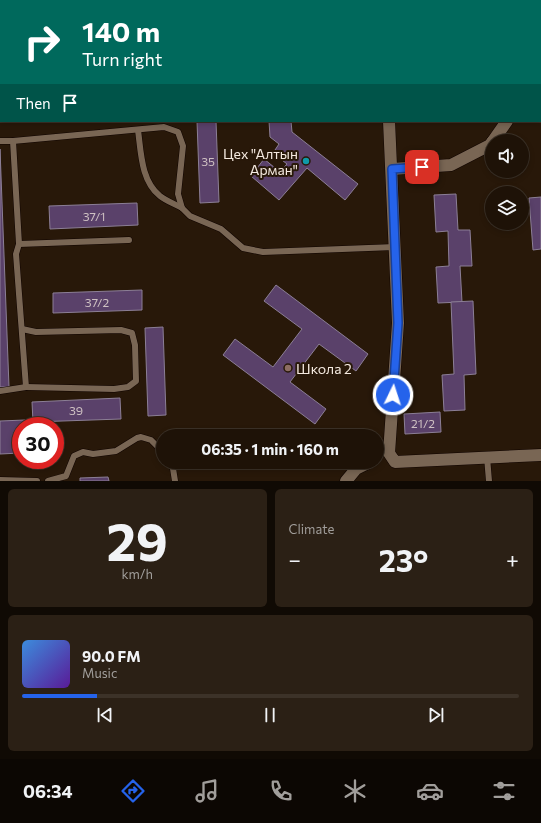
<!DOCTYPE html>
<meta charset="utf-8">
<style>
body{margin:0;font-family:Commissioner,sans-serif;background:#2b2015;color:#f1f3f6;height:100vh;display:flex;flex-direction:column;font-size:15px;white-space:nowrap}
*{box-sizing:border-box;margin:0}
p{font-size:13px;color:#a19e9b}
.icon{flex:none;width:22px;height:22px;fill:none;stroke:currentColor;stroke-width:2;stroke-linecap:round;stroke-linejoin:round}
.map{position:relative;height:481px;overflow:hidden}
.side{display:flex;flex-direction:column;gap:8px;padding:8px;background:#100a04;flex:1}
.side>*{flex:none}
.banner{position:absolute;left:0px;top:0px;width:541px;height:122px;box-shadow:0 2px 6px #0003,0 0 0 1px #3c3228;background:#00695c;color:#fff;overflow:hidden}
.controls{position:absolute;left:485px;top:134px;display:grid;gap:8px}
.controls a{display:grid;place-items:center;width:44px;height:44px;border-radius:50%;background:#1e1207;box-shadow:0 2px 6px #0003,0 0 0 1px #3c3228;font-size:20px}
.speed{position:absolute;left:12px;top:417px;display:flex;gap:8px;font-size:20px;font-weight:700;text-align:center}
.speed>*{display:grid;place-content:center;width:52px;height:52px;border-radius:50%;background:#1e1207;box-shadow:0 2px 6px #0003,0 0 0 1px #3c3228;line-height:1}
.speed .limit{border:6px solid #d22;background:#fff;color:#111}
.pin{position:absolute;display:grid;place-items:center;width:34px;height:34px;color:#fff;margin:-17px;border-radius:8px;box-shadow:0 2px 6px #0006}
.me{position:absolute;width:44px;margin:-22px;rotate:4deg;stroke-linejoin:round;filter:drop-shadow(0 0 3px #0008)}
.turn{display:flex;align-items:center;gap:14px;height:84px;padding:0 16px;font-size:18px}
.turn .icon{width:52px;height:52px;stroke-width:2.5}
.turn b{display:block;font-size:28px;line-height:34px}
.then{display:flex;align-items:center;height:38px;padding:0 16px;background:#0003;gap:8px;font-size:15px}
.big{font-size:30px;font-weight:700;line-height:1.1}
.side .widget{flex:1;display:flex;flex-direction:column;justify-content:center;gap:6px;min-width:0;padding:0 14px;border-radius:6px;background:#2b2015}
.side .dial{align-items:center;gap:0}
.dial b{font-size:52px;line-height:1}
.song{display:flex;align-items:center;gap:12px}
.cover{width:48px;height:48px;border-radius:6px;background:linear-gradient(135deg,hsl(210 70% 55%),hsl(270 70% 35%))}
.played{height:4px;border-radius:2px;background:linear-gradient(90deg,#2563eb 15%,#3c3228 15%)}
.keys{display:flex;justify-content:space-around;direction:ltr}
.heat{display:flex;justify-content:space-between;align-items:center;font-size:22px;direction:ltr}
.side .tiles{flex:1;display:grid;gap:8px;grid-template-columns:1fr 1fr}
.widget:last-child{grid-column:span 2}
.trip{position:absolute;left:156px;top:429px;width:228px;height:40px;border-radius:20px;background:#1e1207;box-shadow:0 2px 6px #0003,0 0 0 1px #3c3228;font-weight:700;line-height:40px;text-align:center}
.dock{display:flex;height:64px;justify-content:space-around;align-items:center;background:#0c0703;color:#a19e9b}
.dock .icon{width:28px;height:28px}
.dock .active{color:#2563eb}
.dock b{font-size:18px;color:#f1f3f6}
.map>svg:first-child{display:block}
.building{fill:#5a416a;stroke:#8c7f96}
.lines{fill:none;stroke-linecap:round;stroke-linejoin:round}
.service-casing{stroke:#100400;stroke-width:7}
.minor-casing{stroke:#100400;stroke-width:13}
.service{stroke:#796654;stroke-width:6}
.minor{stroke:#796654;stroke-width:12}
.route-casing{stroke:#184099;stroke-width:10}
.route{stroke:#2563eb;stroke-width:7}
.culture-dot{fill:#0f9aa8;stroke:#281809;stroke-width:1.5}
.education-dot{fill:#8d6e63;stroke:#281809;stroke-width:1.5}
.labels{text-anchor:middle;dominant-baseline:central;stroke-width:4;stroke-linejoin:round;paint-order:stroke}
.number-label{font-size:12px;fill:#cec0c2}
.poi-label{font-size:14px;fill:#f5eae0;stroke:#281809;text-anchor:end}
</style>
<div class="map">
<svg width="541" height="481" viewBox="0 0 541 481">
<rect width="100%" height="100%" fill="#281809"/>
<g class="building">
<polygon points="197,121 216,121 219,202 200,203"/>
<polygon points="269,121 291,121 292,132 358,184 345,200 307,168 279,200 251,176 264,159 280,172 287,164 273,153 279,144 270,137"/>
<polygon points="0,149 9,387 0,387"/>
<polygon points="456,194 458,230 470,230 472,266 460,266 462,302 438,303 436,267 449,266 448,231 436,232 434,195"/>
<polygon points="541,197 541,249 533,250 529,198"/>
<polygon points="137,203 138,225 50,229 49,206"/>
<polygon points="276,285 368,354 356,371 319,344 290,382 326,409 315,424 223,355 235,339 273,367 302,329 264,301"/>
<polygon points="142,290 142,310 53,313 53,293"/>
<polygon points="473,301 476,374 464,375 465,410 444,411 442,375 454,374 451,302"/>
<polygon points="163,327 166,415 148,416 145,328"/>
<polygon points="120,398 121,419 33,422 32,402"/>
<polygon points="440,412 441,432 405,434 404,414"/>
<polygon points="25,420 25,426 21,426 21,453 0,454 0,421"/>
<polygon points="108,477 109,481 80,481 80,478"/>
</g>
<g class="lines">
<defs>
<g id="service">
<polyline points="91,0 91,1"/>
<polyline points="0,1 1,0"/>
<path d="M138,130C141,152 141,181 160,196C166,201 175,204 182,208"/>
<polyline points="0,141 13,141 164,127 178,132 183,146 178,194 182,208 190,216 221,229 243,248 263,252 395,247"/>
<polyline points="19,244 129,240"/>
<polyline points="22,329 36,332 121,330 132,333 135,345 136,381 128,387 114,389 26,387"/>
<polyline points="0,391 26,387 16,254 19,244 13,141"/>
<polyline points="487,457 489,481"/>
<polyline points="172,462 175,481"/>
<polyline points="0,480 37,481"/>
<polyline points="48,481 66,476 74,456 83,452 93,454 116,451 137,438 141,437 151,440 163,452"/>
</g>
<g id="minor">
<polyline points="540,73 541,72"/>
<polyline points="0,76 1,76"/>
<polyline points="389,121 398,323 389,453 395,462 541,455"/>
<polyline points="493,141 507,121"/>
<polyline points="392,169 451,165 490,145 492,142"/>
<polyline points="346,481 356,469 370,462"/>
</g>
</defs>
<use href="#service" class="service-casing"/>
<use href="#minor" class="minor-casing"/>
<use href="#service" class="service"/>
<use href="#minor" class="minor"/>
</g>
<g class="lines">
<defs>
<polyline id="route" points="393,395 398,323 392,169 422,167"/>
</defs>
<use href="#route" class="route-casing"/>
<use href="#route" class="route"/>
</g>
<circle class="culture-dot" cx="306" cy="161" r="4"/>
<circle class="education-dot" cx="288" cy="368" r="4"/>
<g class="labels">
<g class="number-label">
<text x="208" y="161">35</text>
<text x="94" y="216">37/1</text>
<text x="97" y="302">37/2</text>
<text x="76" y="410">39</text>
<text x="423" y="423">21/2</text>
</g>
<g class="poi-label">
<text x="298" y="153">Цех "Алтын<tspan x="298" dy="16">Арман"</tspan></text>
<text x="296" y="368" text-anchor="start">Школа 2</text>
</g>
</g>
</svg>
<div class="controls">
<a><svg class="icon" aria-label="sound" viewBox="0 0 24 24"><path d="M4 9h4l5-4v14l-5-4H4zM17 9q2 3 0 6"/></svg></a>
<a><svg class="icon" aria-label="layers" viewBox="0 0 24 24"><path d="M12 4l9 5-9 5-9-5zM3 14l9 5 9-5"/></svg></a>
</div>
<div class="speed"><div class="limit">30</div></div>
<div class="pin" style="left:422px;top:167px;background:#d93025"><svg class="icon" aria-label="arrive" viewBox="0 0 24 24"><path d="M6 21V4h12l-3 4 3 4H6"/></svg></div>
<svg class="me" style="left:393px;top:395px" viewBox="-20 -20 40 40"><circle r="17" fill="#2563eb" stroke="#fff" stroke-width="3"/><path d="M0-11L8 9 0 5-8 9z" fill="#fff"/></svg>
<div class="trip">06:35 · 1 min · 160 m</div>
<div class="banner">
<div class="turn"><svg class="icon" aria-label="right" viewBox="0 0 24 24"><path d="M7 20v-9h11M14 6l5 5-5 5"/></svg><div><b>140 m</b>Turn right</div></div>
<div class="then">Then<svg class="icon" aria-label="arrive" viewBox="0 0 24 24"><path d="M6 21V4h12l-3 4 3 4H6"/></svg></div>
</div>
</div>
<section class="side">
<div class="tiles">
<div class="widget dial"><b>29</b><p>km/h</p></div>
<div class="widget"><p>Climate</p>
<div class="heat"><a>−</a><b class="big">23°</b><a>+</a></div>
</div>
<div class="widget">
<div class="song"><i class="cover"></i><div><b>90.0 FM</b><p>Music</p></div></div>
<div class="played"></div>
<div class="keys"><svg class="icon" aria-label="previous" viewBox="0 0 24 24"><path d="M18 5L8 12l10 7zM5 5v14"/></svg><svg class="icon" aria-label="pause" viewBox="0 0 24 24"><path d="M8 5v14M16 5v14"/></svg><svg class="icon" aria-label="next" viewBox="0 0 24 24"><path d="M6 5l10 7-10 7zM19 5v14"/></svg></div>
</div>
</div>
</section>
<nav class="dock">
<b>06:34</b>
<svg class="icon active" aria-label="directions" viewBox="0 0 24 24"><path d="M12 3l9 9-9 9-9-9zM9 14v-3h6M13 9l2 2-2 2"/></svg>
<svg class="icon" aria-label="music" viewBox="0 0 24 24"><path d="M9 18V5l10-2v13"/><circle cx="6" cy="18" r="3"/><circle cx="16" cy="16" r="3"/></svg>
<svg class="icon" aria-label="phone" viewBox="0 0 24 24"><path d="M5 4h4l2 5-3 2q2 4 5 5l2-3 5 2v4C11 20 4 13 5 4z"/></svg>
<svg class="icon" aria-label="climate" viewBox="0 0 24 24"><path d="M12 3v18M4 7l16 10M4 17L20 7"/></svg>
<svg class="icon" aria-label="car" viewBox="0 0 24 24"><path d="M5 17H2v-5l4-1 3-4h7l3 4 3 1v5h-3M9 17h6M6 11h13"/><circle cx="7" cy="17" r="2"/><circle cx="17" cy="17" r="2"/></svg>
<svg class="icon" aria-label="filters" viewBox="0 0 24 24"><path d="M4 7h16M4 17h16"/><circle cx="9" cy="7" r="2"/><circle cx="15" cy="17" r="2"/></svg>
</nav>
